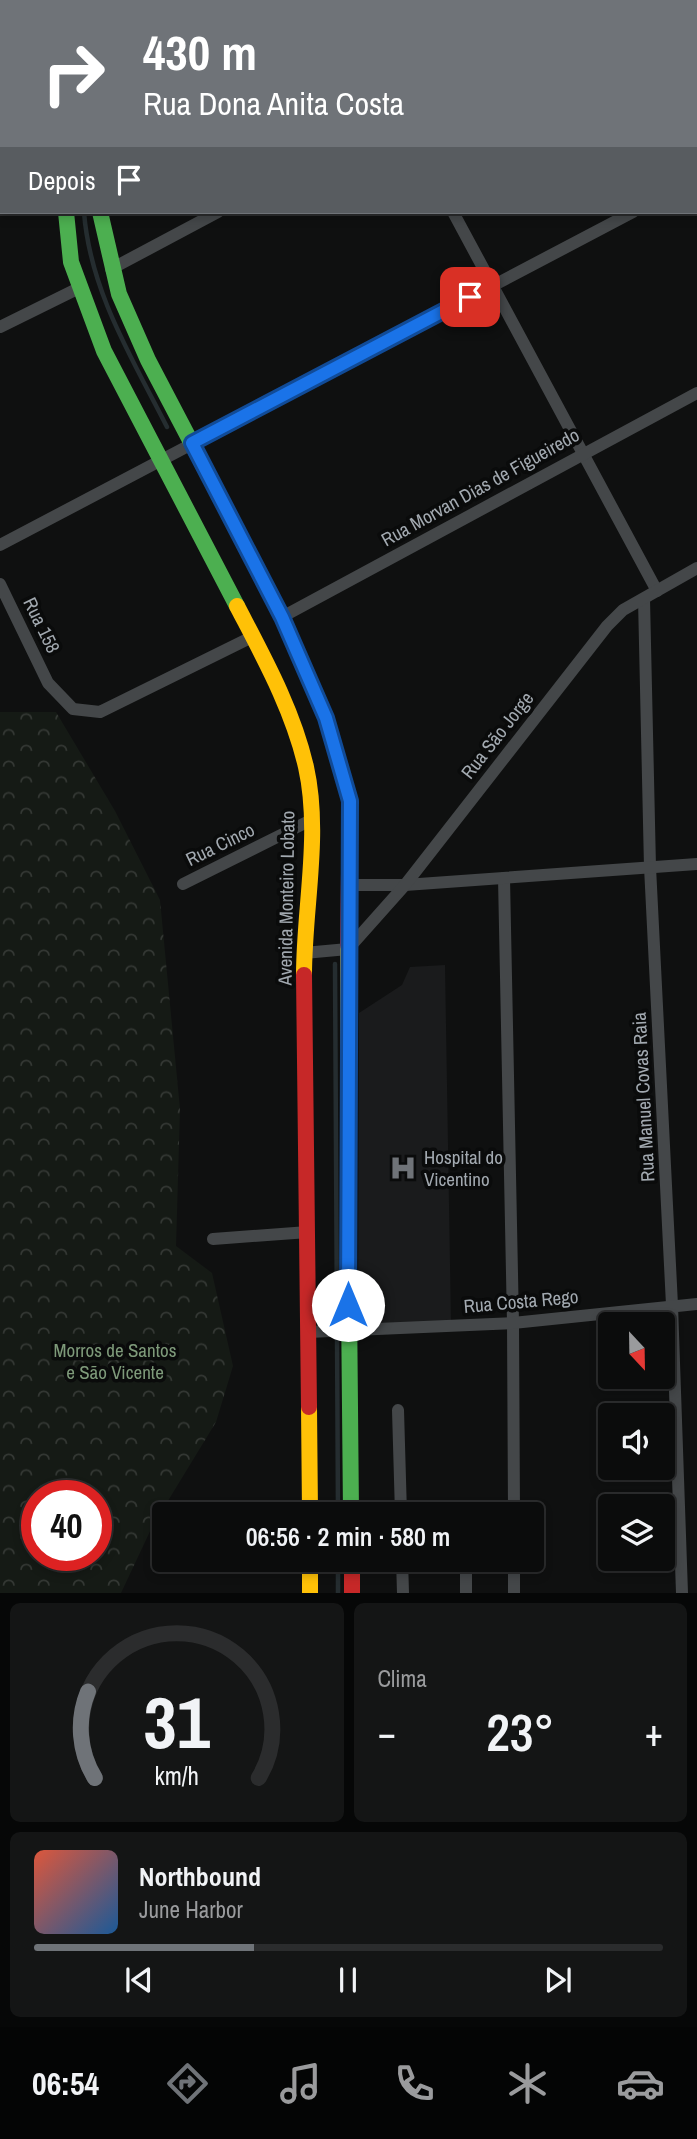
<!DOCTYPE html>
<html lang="pt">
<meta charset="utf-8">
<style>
body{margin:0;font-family:"Archivo Narrow",sans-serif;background:#141515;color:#f1f3f6;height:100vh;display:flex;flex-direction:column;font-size:26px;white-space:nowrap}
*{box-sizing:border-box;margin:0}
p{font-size:23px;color:#9a9b9d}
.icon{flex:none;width:38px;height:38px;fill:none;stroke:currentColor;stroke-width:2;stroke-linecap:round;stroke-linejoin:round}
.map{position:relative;height:1593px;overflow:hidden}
.sheet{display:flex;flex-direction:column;gap:10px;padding:10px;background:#060707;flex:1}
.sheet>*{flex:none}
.top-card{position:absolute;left:0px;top:0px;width:698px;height:214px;box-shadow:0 4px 10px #0003,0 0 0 2px #2b2c2d;background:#6f7378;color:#fff;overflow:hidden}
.needle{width:46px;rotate:158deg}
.fabs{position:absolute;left:598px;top:1312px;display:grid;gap:14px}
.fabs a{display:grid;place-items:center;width:77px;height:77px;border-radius:7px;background:#0b0c0c;box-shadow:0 4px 10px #0003,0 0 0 2px #2b2c2d;font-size:35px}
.speed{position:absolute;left:21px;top:1480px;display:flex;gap:14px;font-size:35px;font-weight:700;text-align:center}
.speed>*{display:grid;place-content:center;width:91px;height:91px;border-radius:50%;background:#0b0c0c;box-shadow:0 4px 10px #0003,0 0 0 2px #2b2c2d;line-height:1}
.speed .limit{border:10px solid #d22;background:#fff;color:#111}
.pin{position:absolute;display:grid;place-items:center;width:60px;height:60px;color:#fff;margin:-30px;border-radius:14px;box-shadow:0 4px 10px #0006}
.me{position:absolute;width:77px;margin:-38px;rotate:0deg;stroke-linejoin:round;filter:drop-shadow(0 0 5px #0008)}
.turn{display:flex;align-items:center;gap:24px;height:147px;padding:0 28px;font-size:32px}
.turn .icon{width:91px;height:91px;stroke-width:2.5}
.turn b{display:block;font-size:49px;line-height:60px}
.then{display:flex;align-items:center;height:66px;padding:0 28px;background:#0003;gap:14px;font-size:26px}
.big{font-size:52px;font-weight:600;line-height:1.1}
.sheet .widget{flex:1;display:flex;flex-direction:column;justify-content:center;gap:10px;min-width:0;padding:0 24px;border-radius:10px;background:#141515}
.sheet .dial{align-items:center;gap:0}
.dial svg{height:182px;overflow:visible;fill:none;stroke:#2b2c2d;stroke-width:7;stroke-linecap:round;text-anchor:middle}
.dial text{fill:#f1f3f6;stroke:none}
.song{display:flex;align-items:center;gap:21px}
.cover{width:84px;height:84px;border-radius:10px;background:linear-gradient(135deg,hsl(10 70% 55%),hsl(210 70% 35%))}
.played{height:7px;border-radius:4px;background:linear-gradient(90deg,#6f7378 35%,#2b2c2d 35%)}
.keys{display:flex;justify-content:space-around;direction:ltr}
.heat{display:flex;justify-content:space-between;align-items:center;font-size:38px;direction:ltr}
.sheet .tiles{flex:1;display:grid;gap:10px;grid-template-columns:1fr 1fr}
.widget:last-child{grid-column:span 2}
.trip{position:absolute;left:152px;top:1502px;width:392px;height:70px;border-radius:7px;background:#0b0c0c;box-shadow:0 4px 10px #0003,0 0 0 2px #2b2c2d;font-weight:600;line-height:70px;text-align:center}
.dock{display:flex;height:112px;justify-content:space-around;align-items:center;background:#040505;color:#9a9b9d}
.dock .icon{width:49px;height:49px}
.dock .on{color:#6f7378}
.dock b{font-size:32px;color:#f1f3f6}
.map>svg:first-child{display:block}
.built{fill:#1a1b1c}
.forest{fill:url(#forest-crowns);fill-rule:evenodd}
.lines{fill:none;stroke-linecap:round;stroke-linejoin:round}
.stream{stroke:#252d30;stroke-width:4.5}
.street{stroke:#444749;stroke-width:12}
.fast{stroke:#4caf50;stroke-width:16}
.slow{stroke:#ffc107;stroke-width:16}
.jam{stroke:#c62828;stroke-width:16}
.route-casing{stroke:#114b97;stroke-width:18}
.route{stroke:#1a73e8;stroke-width:12}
.labels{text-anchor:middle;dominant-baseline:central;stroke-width:7;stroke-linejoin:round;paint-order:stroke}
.street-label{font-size:19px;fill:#a2a9b0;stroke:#0a0b0b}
.poi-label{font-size:19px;fill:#a2a9b0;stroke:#0a0b0b;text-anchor:start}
.park-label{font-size:19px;fill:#7e9a7a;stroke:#0a0b0b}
</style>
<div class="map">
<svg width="697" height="1593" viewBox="0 0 697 1593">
<defs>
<pattern id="forest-crowns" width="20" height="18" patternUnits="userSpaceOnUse" patternTransform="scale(1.75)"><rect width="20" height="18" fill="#151a15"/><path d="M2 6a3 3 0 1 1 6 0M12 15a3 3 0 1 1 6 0" fill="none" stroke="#343834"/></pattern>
</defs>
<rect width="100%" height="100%" fill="#0f1010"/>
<polygon class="built" points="445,965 451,1323 358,1325 359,1013 402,985 410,967"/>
<path class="forest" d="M0,712H56L115,811L160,900L180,1109L176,1246L212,1273L233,1366L216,1422L152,1527L121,1593H0ZM37,1496H96V1556H37Z"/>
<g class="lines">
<g class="stream">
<polyline points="144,2 144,0"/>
<path d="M84,212C90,291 132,358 167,427"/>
<polyline points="335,964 338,1514"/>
<polyline points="338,1559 338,1593"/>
</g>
<g class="street">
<polyline points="47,0 52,2"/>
<polyline points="557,0 557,2"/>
<polyline points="385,2 385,0"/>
<polyline points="696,10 697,10"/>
<polyline points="0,108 2,106"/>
<polyline points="696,178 697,178"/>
<polyline points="453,212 657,591"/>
<polyline points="111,269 218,212"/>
<polyline points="0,327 79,288"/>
<polyline points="0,545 633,212"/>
<polyline points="0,584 48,683 73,709 100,712 254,636"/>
<polyline points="644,599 650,867 672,1305 682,1593"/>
<polyline points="282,617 697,393"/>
<polyline points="504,878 513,1323 514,1514"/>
<polyline points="183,884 311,820"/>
<polyline points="349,885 405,885 697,864"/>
<polyline points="304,953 348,949 405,885 607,626 623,610 697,568"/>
<polyline points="213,1239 308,1232"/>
<polyline points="308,1332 513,1323 697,1304"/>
<polyline points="398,1410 401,1514"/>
<polyline points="402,1559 403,1593"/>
<polyline points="466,1559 466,1593"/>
<polyline points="514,1559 514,1593"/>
</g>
<g class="fast">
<polyline points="66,212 71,262 104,351 237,606"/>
<polyline points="100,212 119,294 148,360 225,507"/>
<polyline points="349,1301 351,1514"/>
</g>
<g class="slow">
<polyline points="158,2 159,0"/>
<path d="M237,606C264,658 293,710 306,767C321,834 304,907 304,975"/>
<polyline points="348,945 349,1301"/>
<polyline points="309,1407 310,1514"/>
<polyline points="310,1559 310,1593"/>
</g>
<g class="jam">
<polyline points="120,0 120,2"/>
<polyline points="225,507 282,617 326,718 350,801 348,945"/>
<polyline points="304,975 309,1407"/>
<polyline points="352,1559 352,1593"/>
</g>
</g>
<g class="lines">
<defs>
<polyline id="route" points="348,1305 350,801 326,718 282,617 192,443 470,297"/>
</defs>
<use href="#route" class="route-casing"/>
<use href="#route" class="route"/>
</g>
<defs>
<symbol id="hospital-bare" viewBox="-9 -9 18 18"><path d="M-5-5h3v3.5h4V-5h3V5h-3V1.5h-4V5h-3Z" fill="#6f7378" stroke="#0a0b0b" stroke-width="2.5" paint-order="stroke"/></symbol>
</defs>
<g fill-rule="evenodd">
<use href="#hospital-bare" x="384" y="1149" width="38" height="38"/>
</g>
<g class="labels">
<g class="street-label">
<text transform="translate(480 487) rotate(-29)">Rua Morvan Dias de Figueiredo</text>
<text transform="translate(42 625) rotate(64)">Rua 158</text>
<text transform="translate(497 735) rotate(-52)">Rua São Jorge</text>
<text transform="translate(220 844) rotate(-26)">Rua Cinco</text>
<text transform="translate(286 898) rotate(-89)">Avenida Monteiro Lobato</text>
<text transform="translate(643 1097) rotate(-93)">Rua Manuel Covas Raia</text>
<text transform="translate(521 1301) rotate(-5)">Rua Costa Rego</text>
</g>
<g class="poi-label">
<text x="424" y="1157">Hospital do<tspan x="424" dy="22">Vicentino</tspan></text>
</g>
<g class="park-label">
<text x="115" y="1350">Morros de Santos<tspan x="115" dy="22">e São Vicente</tspan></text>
</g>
</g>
</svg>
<div class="fabs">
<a><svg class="needle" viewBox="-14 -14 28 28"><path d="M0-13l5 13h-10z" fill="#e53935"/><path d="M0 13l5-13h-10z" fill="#9a9b9d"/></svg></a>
<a><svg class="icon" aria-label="sound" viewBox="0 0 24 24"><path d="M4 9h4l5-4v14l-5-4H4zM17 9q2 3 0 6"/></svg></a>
<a><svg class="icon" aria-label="layers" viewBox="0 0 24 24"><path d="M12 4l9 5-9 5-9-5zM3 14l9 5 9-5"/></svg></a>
</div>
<div class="speed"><div class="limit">40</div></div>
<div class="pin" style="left:470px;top:297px;background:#d93025"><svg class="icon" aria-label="arrive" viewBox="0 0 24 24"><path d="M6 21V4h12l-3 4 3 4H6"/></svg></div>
<svg class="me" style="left:348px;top:1305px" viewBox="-20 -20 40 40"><circle r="19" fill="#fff"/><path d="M0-13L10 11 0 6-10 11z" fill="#1a73e8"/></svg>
<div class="trip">06:56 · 2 min · 580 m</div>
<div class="top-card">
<div class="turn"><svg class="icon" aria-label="right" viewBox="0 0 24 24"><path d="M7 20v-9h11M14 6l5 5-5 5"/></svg><div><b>430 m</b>Rua Dona Anita Costa</div></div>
<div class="then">Depois<svg class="icon" aria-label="arrive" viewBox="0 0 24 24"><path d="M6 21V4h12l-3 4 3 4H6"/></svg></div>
</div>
</div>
<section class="sheet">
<div class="tiles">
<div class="widget dial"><svg viewBox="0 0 100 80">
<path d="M14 69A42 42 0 1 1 86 69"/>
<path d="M14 69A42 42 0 0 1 11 31" stroke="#6f7378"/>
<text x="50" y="56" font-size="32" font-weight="700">31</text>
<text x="50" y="72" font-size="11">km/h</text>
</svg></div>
<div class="widget"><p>Clima</p>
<div class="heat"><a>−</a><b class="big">23°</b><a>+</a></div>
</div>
<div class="widget">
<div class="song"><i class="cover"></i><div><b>Northbound</b><p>June Harbor</p></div></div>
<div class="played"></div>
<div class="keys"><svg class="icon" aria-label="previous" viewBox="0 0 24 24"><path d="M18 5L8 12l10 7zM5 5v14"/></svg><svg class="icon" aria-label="pause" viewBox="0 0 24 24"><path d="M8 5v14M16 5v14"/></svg><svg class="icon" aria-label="next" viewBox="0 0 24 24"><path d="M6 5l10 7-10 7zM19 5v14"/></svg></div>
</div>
</div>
</section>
<nav class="dock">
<b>06:54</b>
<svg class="icon on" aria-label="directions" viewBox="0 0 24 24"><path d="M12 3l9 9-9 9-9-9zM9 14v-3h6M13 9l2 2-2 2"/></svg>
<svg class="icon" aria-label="music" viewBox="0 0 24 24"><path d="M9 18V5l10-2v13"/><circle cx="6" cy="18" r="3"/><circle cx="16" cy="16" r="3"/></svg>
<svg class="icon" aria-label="phone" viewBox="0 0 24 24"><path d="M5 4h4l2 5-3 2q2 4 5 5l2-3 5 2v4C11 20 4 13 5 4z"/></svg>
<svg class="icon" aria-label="climate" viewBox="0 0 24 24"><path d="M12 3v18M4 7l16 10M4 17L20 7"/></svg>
<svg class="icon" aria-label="car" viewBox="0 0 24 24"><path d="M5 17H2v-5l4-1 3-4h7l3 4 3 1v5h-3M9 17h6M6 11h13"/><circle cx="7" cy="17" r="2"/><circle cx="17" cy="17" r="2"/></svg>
</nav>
